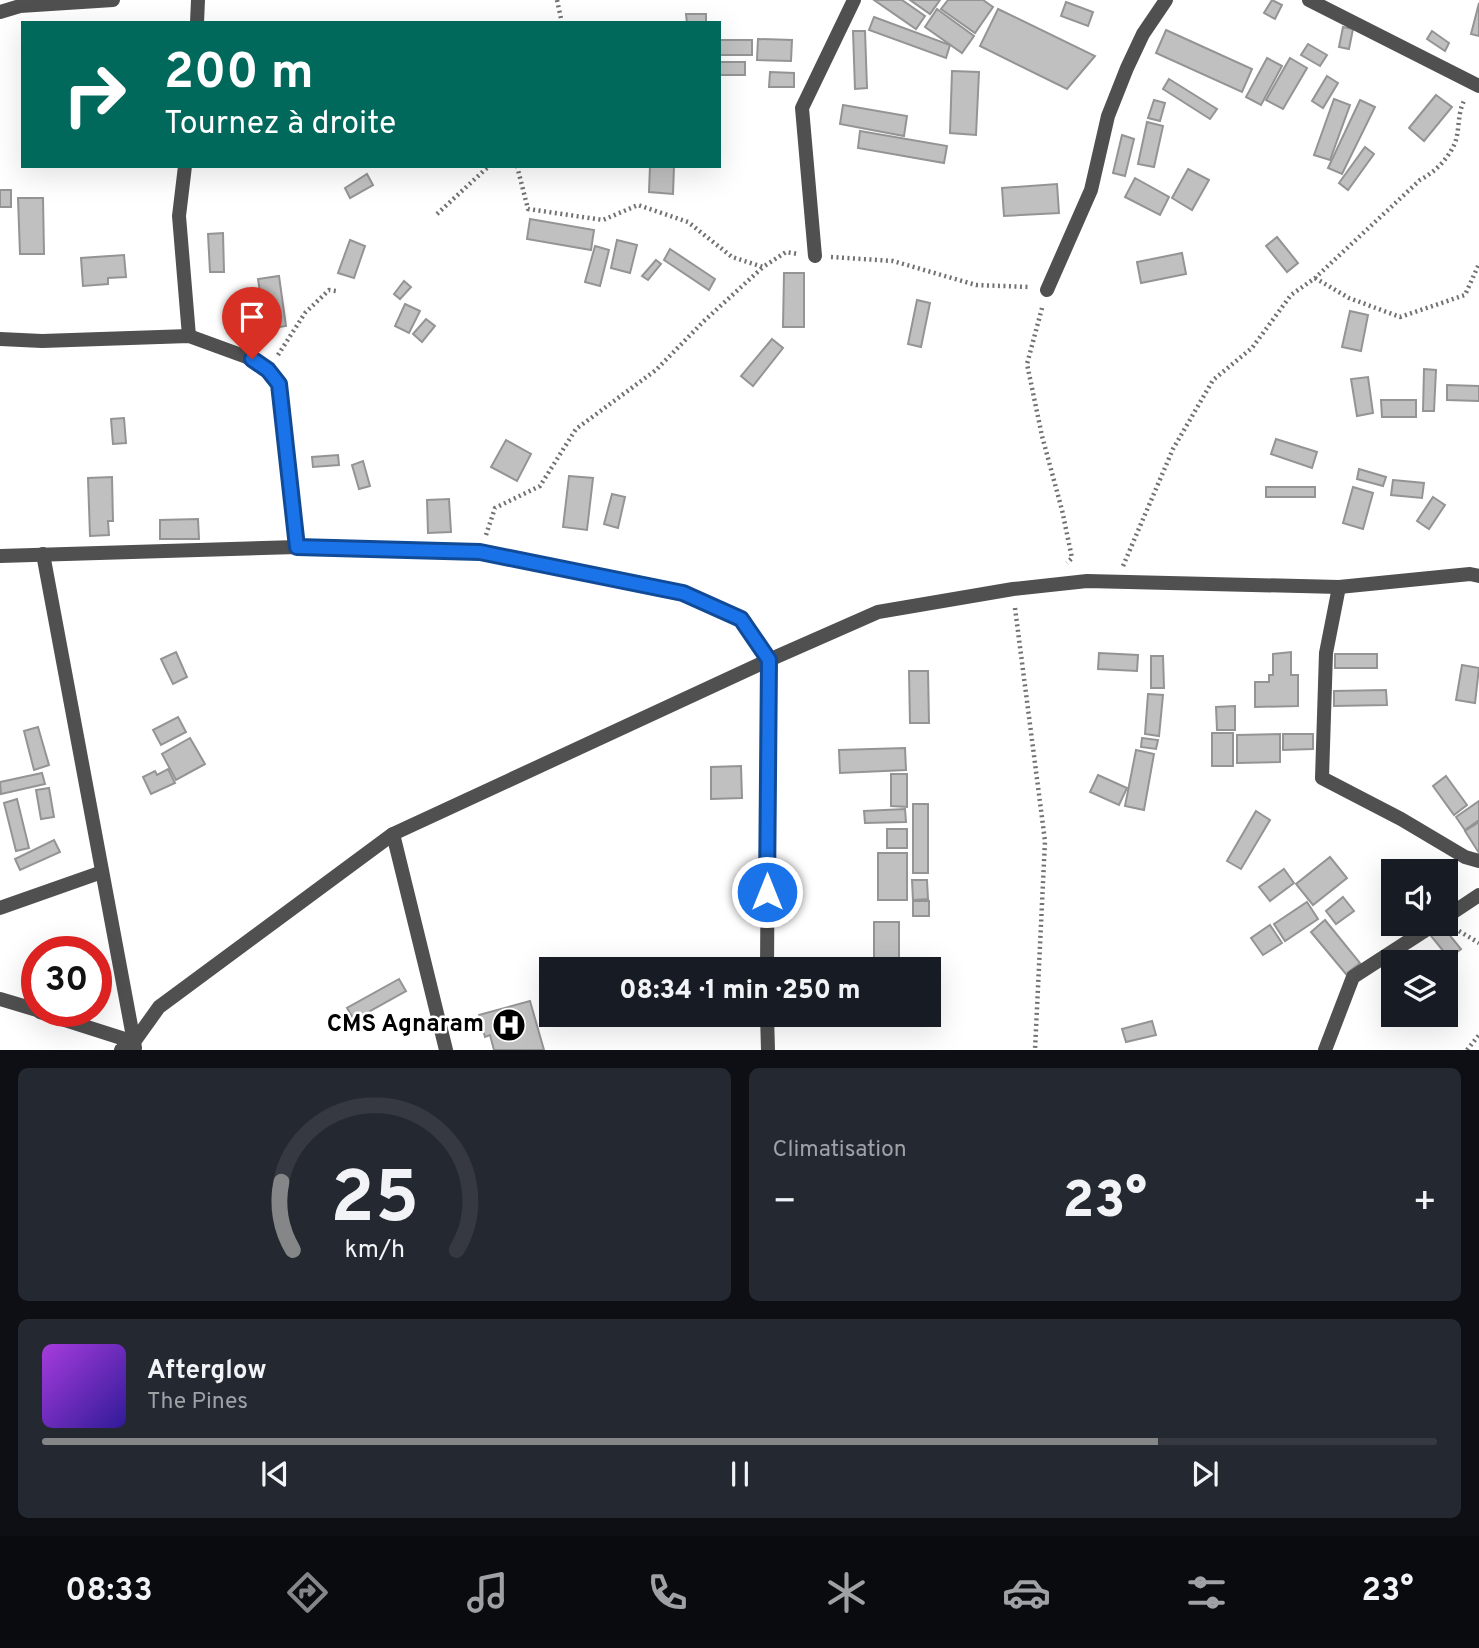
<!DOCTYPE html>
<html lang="fr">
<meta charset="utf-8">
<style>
body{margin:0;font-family:Overpass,sans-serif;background:#242831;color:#f1f3f6;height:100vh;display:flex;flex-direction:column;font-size:26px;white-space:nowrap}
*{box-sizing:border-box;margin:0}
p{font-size:23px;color:#9ea1a6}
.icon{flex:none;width:38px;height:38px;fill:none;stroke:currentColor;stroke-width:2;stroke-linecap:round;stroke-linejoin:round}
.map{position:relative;height:1050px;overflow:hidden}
.details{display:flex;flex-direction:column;gap:18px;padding:18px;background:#0d0f14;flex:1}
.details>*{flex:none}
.guide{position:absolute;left:21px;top:21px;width:700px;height:147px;border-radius:0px;box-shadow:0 7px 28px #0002;background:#00695c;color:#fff;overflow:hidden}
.fabs{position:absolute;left:1381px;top:859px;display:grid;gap:14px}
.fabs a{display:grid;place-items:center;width:77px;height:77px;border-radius:0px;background:#171b24;box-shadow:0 7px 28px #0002;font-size:35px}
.speed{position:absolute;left:21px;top:936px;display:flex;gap:14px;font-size:35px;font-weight:700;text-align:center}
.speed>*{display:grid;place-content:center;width:91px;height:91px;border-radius:50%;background:#171b24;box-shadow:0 7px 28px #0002;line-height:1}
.speed .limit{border:10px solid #d22;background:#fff;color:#111}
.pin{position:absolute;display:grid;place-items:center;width:60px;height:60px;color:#fff;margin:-72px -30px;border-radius:50% 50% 50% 0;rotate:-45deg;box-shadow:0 0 7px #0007}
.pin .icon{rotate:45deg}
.me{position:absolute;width:77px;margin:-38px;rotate:0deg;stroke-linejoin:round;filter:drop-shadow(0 0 5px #0008)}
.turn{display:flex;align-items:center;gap:24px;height:147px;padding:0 28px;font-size:32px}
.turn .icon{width:91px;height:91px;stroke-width:2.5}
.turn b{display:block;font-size:49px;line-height:60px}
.big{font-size:52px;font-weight:800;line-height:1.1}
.details .tile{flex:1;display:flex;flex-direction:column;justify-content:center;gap:10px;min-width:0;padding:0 24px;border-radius:10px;background:#242831}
.details .dial{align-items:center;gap:0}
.dial svg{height:182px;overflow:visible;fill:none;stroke:#363941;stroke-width:7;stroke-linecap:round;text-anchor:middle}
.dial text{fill:#f1f3f6;stroke:none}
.song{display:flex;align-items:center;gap:21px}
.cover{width:84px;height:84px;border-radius:10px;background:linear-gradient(135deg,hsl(280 70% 55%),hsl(250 70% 35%))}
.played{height:7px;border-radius:4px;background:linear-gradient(90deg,#858687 80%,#363941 80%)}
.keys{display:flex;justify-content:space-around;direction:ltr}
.heat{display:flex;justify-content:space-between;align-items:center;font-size:38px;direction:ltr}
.details .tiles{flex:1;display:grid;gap:18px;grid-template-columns:1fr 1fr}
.tile:last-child{grid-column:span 2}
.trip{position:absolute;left:539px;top:957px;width:402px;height:70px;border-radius:0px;background:#171b24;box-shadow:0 7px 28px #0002;font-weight:800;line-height:70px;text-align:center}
.tabs{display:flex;height:112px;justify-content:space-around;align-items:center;background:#090b0e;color:#9ea1a6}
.tabs .icon{width:49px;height:49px}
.tabs .current{color:#858687}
.tabs b{font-size:32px;color:#f1f3f6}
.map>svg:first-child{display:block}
.building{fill:#c0c0c0;stroke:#949494;stroke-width:2}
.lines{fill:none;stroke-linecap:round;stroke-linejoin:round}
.path{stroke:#727272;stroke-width:4.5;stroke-dasharray:2 3.5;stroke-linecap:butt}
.minor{stroke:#505050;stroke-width:14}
.route-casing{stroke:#114b97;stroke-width:18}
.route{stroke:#1a73e8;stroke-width:12}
.labels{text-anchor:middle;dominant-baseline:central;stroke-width:5;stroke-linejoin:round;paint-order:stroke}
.poi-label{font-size:24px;font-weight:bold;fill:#000;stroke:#fff;text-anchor:end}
</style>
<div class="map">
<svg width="1479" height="1050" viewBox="0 0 1479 1050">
<rect width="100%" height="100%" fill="#fff"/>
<g class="building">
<polygon points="874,0 902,0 925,16 916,29"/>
<polygon points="910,0 940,0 930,14"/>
<polygon points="948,0 983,0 993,7 975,33 941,9"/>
<polygon points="1272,0 1282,5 1275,19 1264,13"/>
<polygon points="1066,2 1093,12 1088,26 1061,16"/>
<polygon points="1479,3 1479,36 1471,34"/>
<polygon points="937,9 974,36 962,53 925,27"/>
<polygon points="998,9 1095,56 1067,89 980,46"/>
<polygon points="686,14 706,14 706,23 687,23"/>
<polygon points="874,17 950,45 946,58 869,30"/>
<polygon points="1343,27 1353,29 1349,49 1339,47"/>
<polygon points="1166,30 1252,69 1242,92 1156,53"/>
<polygon points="853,31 865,31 867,88 855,89"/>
<polygon points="1432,31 1449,43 1445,51 1427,39"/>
<polygon points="758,39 792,40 791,61 757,60"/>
<rect x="719" y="40" width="33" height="15"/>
<polygon points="1308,44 1327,55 1320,66 1301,55"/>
<polygon points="1267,58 1282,66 1261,105 1246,97"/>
<polygon points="1290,58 1307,68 1283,109 1266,100"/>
<rect x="719" y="62" width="26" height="13"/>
<polygon points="952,71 979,72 976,135 950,133"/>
<polygon points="770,72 794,73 794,87 769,87"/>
<polygon points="1327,76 1338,83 1323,108 1312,101"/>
<polygon points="1169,79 1217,109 1210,119 1163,89"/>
<polygon points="1436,95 1452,107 1424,141 1409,128"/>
<polygon points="1334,99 1350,105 1330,160 1314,155"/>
<polygon points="1154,100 1165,103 1160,121 1148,118"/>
<polygon points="1360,100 1375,107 1342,174 1328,168"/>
<polygon points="843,105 907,116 904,136 840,124"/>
<polygon points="1147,122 1163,126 1154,167 1138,164"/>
<polygon points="860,131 947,146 944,163 858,148"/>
<polygon points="1122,135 1134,139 1125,176 1113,173"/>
<polygon points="1365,147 1374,154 1348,190 1339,183"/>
<polygon points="650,166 674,166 673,194 649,192"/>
<polygon points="1188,169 1209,180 1192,210 1172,198"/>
<polygon points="367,174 373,185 350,198 345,188"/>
<polygon points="1135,178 1169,197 1160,215 1125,197"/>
<polygon points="1057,184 1059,213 1004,216 1002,188"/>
<rect x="0" y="190" width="11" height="17"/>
<polygon points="18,198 43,198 44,254 20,254"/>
<polygon points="530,219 594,230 591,250 527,239"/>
<polygon points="223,233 224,272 210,272 208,234"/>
<polygon points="1277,237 1298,263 1287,272 1266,246"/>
<polygon points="350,240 365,246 354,278 338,273"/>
<polygon points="617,240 637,245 630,273 611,268"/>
<polygon points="595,246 609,250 600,286 585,282"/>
<polygon points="670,249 715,279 709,290 664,260"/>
<polygon points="1182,253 1186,274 1141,283 1137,262"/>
<polygon points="124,255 126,277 108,278 108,284 83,286 81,258"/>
<polygon points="656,260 661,264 648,280 642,276"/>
<polygon points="784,273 804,273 804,327 783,327"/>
<polygon points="279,276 286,326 266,329 258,279"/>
<polygon points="404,281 411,287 400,299 394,294"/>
<polygon points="917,300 930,303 921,347 908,344"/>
<polygon points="405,304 420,311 409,333 395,326"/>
<polygon points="1350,311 1368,315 1361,351 1342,347"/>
<polygon points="426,319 435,326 422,342 413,334"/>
<polygon points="772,339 783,348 753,386 741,376"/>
<polygon points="1424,369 1436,370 1434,411 1423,411"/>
<polygon points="1368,377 1373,413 1357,416 1351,379"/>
<polygon points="1447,385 1479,386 1479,401 1447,400"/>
<polygon points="1381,400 1416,400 1416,417 1382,417"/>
<polygon points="124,418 126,443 113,444 111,419"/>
<polygon points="1276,439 1317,452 1312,468 1271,454"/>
<polygon points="506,440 531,454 517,481 491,467"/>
<polygon points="338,455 339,465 313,467 312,457"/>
<polygon points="363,461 370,486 359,489 352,465"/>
<polygon points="1359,469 1386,477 1383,486 1357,479"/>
<polygon points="569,476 593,478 587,530 563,527"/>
<polygon points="112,477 113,521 108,521 109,535 90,536 88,478"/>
<polygon points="1393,480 1424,483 1422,498 1391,495"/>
<rect x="1266" y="487" width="49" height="10"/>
<polygon points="1353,487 1373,493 1363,529 1343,523"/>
<polygon points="612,494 625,497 618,528 604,524"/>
<polygon points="1433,497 1445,505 1429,529 1417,521"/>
<polygon points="449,499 451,532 428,533 427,500"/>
<polygon points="198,519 199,539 160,539 160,520"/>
<polygon points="176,652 187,677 173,684 161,659"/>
<polygon points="1291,652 1291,675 1298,675 1298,706 1255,707 1255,682 1269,682 1269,675 1273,675 1273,654"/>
<polygon points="1099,653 1138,655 1137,671 1098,669"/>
<rect x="1335" y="654" width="42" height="14"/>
<polygon points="1151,656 1163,656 1164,688 1151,688"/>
<polygon points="1462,665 1479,668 1475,703 1456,700"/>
<polygon points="909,671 928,671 929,723 910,723"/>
<polygon points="1386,690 1387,705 1334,706 1334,691"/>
<polygon points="1148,694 1163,695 1159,736 1145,734"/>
<polygon points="1235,706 1235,730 1217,730 1216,707"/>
<polygon points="178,717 186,732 161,745 153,730"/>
<polygon points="38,727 49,765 34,770 24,731"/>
<rect x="1212" y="733" width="21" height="33"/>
<polygon points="1280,734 1280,762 1237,763 1237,735"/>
<polygon points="1283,734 1313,734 1313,749 1283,750"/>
<polygon points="190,738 205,764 176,780 162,754"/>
<polygon points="1142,738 1158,740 1156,749 1141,747"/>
<polygon points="905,748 906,770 840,773 839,750"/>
<polygon points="1136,750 1154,754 1144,810 1125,806"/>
<polygon points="741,766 742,798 711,799 711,767"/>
<polygon points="168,769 175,783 151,794 143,777 155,771 157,775"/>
<polygon points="42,773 45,784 1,794 0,782"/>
<polygon points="891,774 907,774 907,807 891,806"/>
<polygon points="1098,775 1127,788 1119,805 1090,792"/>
<polygon points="1446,776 1467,805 1454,815 1433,786"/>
<polygon points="49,788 54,817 41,819 36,790"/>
<polygon points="17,799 29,848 16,851 4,803"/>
<polygon points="1479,801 1479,820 1465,830 1456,817"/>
<rect x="913" y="804" width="15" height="69"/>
<polygon points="905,809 906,822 865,823 864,811"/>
<polygon points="1256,811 1270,820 1241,869 1227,861"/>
<polygon points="1479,822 1479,853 1465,831"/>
<rect x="887" y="829" width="20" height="19"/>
<polygon points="54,840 60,852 20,870 15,859"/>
<rect x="878" y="853" width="29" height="47"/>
<polygon points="1330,857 1347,878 1313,905 1296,884"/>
<polygon points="1284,869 1294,883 1270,901 1259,887"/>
<polygon points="912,880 927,880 928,899 913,900"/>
<polygon points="1343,897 1354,911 1336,924 1326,911"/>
<rect x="913" y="901" width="16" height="15"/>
<polygon points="1307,902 1318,919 1285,941 1274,924"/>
<polygon points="1325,920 1360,963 1346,974 1311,932"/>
<rect x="874" y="922" width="25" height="40"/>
<polygon points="1270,925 1282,943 1263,955 1251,938"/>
<polygon points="1443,927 1461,949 1449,958 1431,936"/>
<polygon points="399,979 406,991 354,1020 347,1008"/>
<polygon points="530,1001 544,1050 494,1050 490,1035 485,1037 479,1015"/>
<polygon points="1152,1021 1156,1035 1126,1042 1122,1029"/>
</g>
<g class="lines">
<g class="path">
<polyline points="557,0 562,23"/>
<polyline points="517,166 528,209 603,220 638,205 688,222 732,257 763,267 786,252 798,254"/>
<polyline points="437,214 489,166"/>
<polyline points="831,257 893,261 976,285 1029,287"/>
<polyline points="1315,278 1349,298 1400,317 1465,295 1479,264"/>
<polyline points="1042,308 1027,364 1042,436 1062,510 1072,558 1067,563"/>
<polyline points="278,355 305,313 329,290 336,291"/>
<polyline points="486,535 495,508 540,486 576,429 656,370 704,321 763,267"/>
<path d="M1123,566L1173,449L1213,380L1252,348L1291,295L1315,278L1420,180C1435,172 1448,159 1455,143C1460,129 1457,113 1465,99"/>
<polyline points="1015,608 1045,841 1035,1050"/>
<polyline points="1459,931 1479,943"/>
<polyline points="1467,1050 1479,1035"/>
</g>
<g class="minor">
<polyline points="1309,0 1479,86"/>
<polyline points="0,12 20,6 113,0"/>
<polyline points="197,23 198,0"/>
<polyline points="185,166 179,216 189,336"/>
<polyline points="815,256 802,108 854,0"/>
<polyline points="1047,290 1091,190 1108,116 1127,68 1143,34 1166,0"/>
<polyline points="0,339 42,341 189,336 252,359 268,370 279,384 297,547"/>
<polyline points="43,554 134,1042"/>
<polyline points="0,556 297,547 480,552 683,593 741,619 769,660 878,612 1013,589 1087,581 1339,587 1470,574 1479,576"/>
<polyline points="1339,587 1326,653 1322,778 1401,819 1465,857 1479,861"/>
<polyline points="393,834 446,1050"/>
<polyline points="0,908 102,872"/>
<polyline points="1446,917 1479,895"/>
<polyline points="0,999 37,1010"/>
<polyline points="40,1012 134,1042 135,1048"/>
<polyline points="767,1015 768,1050"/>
<polyline points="121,1050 134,1042 159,1007 393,834 769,660 767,970"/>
<polyline points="1325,1050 1353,977 1435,924"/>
</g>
</g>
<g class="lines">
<defs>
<polyline id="route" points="252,359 268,370 279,384 297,547 480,552 683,593 741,619 769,660 767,892"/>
</defs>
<use href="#route" class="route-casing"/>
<use href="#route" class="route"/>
</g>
<defs>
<symbol id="hospital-disc" viewBox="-11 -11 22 22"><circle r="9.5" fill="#000" stroke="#fff"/><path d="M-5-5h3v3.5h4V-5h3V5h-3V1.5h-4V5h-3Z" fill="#fff"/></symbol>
</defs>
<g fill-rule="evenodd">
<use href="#hospital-disc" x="490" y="1006" width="38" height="38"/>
</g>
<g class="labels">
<g class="poi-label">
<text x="484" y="1025">CMS Agnaram</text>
</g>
</g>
</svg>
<div class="fabs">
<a><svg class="icon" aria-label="sound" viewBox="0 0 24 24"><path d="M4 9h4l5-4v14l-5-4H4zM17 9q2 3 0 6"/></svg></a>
<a><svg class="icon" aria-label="layers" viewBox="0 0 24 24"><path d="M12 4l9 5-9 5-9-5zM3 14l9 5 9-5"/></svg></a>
</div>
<div class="speed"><div class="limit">30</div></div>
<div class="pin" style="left:252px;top:359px;background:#d93025"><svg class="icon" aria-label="arrive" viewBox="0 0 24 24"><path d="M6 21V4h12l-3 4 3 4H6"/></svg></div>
<svg class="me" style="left:767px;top:892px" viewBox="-20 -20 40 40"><circle r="17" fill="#1a73e8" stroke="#fff" stroke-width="3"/><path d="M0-11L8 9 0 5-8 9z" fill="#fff"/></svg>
<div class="trip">08:34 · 1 min · 250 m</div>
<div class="guide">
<div class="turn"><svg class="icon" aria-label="right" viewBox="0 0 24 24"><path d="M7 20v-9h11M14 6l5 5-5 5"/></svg><div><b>200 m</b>Tournez à droite</div></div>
</div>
</div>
<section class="details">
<div class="tiles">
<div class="tile dial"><svg viewBox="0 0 100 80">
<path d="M14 69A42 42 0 1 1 86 69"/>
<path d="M14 69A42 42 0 0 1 9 39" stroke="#858687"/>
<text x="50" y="56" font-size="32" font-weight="700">25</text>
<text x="50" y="72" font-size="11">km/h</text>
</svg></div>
<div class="tile"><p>Climatisation</p>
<div class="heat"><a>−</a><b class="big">23°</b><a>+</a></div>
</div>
<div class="tile">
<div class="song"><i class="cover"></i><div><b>Afterglow</b><p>The Pines</p></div></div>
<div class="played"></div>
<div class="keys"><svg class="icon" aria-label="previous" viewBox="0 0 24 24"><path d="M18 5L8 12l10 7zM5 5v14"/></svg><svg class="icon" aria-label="pause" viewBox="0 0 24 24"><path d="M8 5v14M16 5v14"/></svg><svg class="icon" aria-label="next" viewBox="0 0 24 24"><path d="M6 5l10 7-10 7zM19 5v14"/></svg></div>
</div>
</div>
</section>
<nav class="tabs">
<b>08:33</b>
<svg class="icon current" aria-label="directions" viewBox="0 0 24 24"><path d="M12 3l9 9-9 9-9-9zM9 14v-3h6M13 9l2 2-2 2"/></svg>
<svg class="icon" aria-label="music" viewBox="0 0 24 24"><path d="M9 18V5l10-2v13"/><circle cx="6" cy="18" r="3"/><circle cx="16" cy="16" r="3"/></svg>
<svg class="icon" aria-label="phone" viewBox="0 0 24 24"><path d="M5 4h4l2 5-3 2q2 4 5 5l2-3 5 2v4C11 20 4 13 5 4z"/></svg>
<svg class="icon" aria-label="climate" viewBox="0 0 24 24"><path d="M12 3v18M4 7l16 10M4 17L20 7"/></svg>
<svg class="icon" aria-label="car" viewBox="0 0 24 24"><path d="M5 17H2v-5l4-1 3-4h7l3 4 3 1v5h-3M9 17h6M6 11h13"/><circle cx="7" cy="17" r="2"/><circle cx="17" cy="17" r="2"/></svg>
<svg class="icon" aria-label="filters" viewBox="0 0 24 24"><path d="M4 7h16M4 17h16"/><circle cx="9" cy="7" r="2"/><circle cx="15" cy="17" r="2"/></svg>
<b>23°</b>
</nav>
